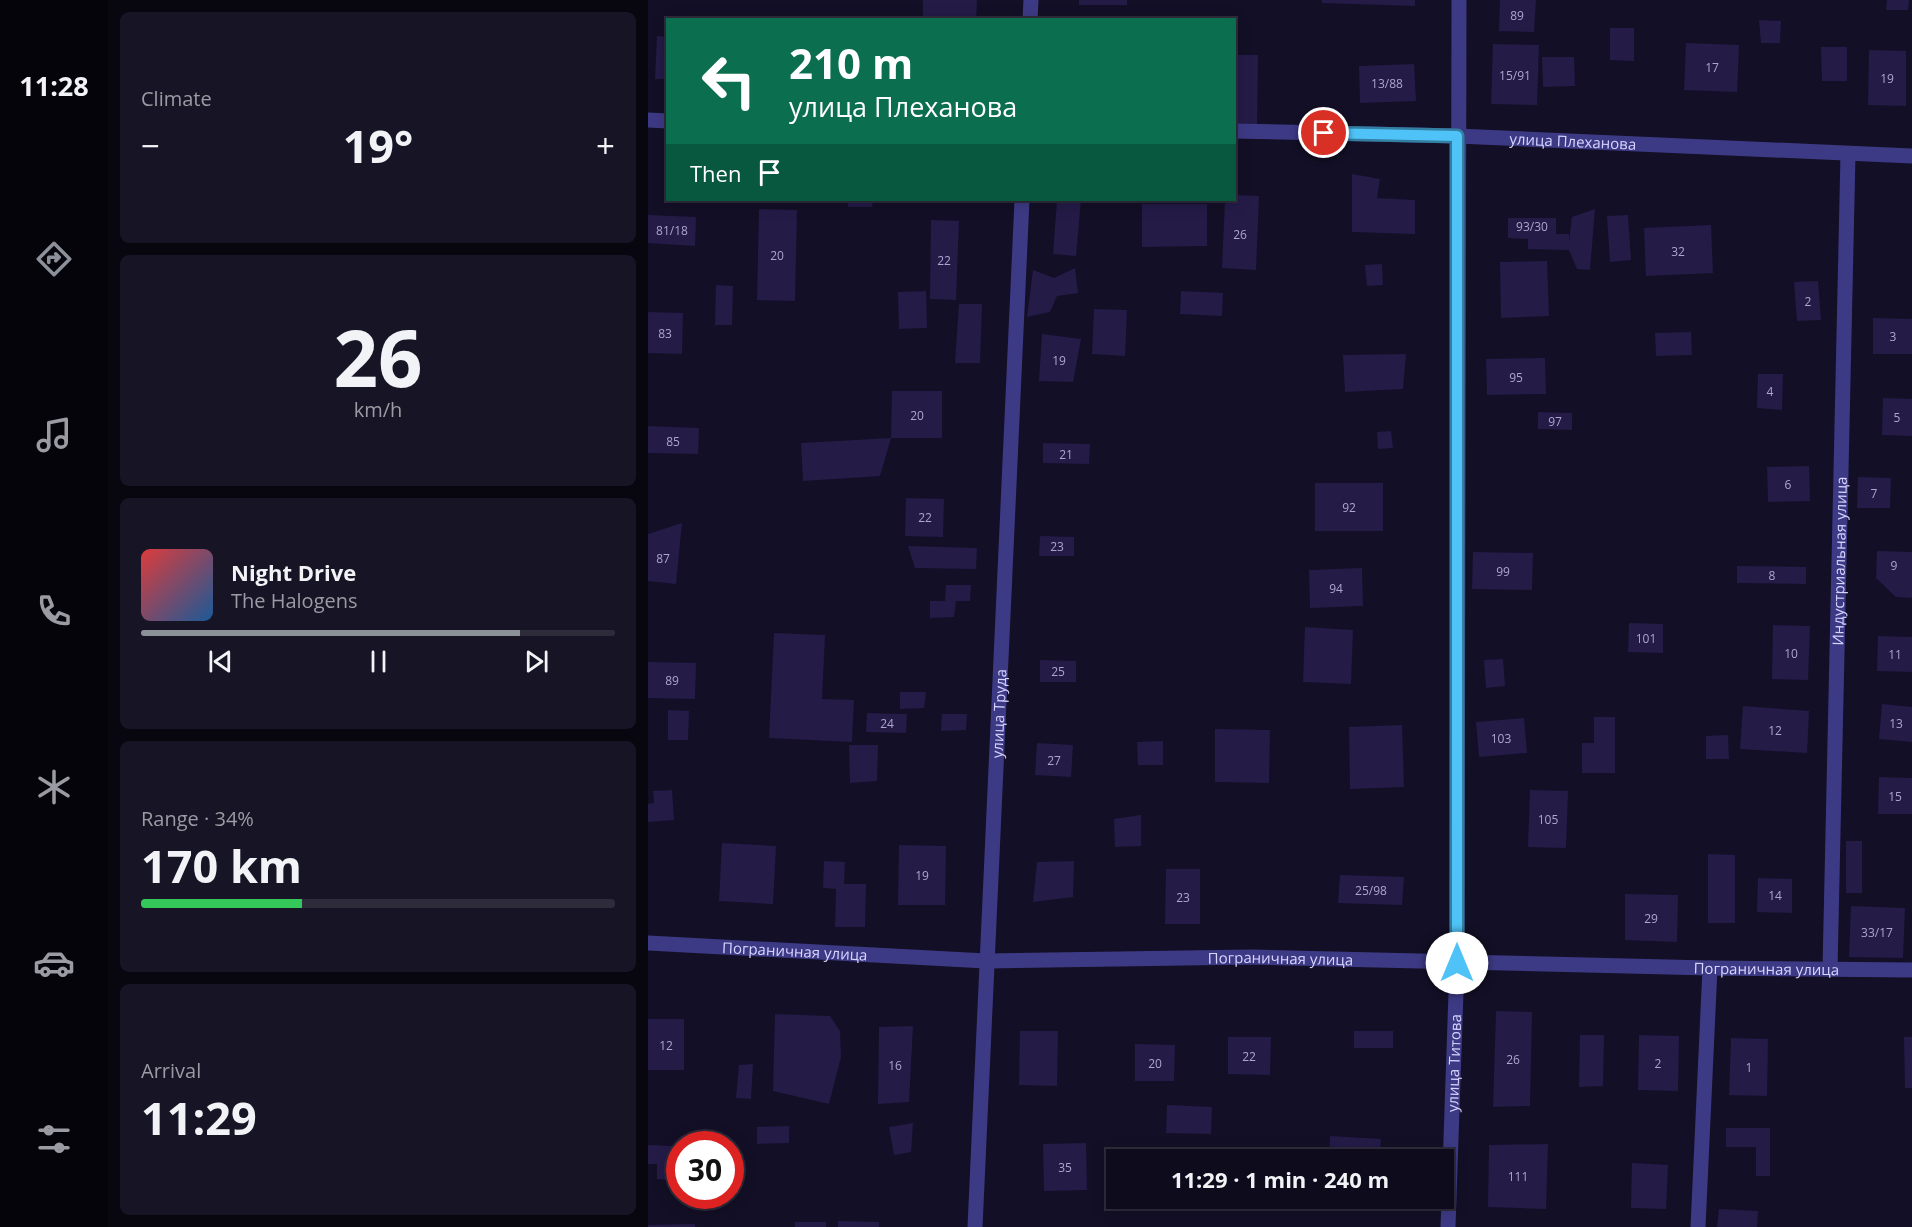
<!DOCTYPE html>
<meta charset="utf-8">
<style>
body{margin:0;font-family:"Open Sans",sans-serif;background:#171425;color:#f1f3f6;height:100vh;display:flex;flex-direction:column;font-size:22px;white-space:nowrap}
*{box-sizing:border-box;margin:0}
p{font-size:20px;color:#9b9ba3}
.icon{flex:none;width:33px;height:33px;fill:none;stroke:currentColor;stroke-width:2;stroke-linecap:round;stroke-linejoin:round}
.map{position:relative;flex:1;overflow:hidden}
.side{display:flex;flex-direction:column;gap:12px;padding:12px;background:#08060f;width:540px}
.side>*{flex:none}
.banner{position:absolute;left:18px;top:18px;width:570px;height:183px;border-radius:0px;box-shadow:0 3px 15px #0003,0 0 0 2px #2e2b3b;background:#0b6e4f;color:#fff;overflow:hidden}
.speed{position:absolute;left:18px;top:1131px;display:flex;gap:12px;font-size:30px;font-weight:700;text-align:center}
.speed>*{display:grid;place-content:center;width:78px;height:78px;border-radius:50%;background:#0e0b1c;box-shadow:0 3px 15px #0003,0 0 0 2px #2e2b3b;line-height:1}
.speed .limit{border:9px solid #d22;background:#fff;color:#111}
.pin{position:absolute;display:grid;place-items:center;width:51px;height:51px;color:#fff;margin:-26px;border:3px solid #fff;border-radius:50%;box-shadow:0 2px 6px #0007}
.me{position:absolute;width:66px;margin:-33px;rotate:0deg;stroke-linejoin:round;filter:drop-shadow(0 0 4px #0008)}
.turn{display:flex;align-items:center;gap:21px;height:126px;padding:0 24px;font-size:27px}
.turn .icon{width:78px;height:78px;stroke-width:2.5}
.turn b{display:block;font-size:42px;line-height:51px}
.then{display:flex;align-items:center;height:57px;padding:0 24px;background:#0003;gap:12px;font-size:22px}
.big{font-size:45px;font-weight:700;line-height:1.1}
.side .card{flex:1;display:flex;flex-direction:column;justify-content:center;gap:9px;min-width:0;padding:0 21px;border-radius:9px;background:#171425}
.side .dial{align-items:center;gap:0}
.dial b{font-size:78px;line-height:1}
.song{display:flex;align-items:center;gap:18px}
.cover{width:72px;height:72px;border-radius:9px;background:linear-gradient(135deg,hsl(0 70% 55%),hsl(210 70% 35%))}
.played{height:6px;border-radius:3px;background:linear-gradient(90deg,#8c9099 80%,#2e2b3b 80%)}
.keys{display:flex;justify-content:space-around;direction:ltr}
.heat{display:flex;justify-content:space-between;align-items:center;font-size:33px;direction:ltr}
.charge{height:9px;border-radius:4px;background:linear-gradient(90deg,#34c759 34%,#2e2b3b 0)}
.trip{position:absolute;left:458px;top:1149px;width:348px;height:60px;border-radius:0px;background:#0e0b1c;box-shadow:0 3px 15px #0003,0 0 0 2px #2e2b3b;font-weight:700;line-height:60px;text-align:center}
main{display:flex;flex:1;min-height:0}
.menu{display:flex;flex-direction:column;width:108px;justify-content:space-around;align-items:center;background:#06040b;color:#9b9ba3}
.menu .icon{width:42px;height:42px}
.menu .selected{color:#8c9099}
.menu b{font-size:27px;color:#f1f3f6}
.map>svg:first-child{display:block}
.building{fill:#241b47}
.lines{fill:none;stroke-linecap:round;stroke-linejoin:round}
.minor{stroke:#3d3a85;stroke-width:15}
.route-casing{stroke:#337fa1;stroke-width:15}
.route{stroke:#4fc3f7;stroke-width:10}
.labels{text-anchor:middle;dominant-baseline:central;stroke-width:6;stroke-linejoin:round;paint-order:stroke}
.number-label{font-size:12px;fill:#aca6d1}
.street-label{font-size:15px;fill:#d9d4ff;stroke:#130f26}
</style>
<main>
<nav class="menu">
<b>11:28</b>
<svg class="icon selected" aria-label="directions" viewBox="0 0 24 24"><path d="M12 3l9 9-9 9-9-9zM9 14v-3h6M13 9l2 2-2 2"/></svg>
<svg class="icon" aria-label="music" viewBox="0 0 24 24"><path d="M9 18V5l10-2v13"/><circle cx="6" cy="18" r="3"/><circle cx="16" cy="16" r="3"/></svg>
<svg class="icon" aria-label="phone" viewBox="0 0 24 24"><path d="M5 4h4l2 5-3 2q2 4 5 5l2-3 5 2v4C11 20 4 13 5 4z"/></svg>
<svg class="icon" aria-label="climate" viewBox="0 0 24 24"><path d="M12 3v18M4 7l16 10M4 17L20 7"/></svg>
<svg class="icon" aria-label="car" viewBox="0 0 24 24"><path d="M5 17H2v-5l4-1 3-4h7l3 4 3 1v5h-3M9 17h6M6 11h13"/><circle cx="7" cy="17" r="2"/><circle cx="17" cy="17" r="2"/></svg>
<svg class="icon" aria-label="filters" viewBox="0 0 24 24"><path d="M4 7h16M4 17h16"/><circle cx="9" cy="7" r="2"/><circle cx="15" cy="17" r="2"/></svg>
</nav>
<section class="side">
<div class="card"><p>Climate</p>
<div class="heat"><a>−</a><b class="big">19°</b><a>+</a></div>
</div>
<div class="card dial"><b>26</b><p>km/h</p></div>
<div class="card">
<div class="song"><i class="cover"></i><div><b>Night Drive</b><p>The Halogens</p></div></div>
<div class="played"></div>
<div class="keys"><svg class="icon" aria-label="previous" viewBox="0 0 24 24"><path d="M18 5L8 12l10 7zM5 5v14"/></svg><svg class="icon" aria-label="pause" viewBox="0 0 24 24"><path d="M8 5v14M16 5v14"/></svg><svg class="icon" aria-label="next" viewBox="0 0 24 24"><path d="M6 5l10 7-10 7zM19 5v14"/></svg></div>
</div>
<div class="card"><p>Range · 34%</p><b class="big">170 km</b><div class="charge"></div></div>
<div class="card"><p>Arrival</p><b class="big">11:29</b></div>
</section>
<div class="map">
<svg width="1264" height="1227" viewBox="0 0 1264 1227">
<rect width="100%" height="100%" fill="#130f26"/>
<g class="building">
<polygon points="275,0 329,0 328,20 275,20"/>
<rect x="431" y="0" width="48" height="5"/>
<polygon points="674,0 767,0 767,6 674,3"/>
<polygon points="852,0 888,0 886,32 851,31"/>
<polygon points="1239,0 1261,0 1260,10 1238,10"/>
<polygon points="1111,20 1133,21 1132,43 1113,43"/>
<polygon points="962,28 986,28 986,61 962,60"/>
<polygon points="9,36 20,37 20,79 7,79"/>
<polygon points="1038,43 1091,45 1089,92 1036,90"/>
<polygon points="845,44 891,45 889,105 843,104"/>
<polygon points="1173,47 1199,47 1199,81 1174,81"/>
<polygon points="1221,50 1258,51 1258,106 1220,105"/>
<polygon points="586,55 610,55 609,127 586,126"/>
<polygon points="894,57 926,57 927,86 895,87"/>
<polygon points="766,64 768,101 712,103 711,66"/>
<polygon points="704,174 732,179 729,198 767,200 767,234 704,232"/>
<polygon points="586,195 611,196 608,270 574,268 577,200 586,200"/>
<polygon points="200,200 225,200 224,207 200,207"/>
<polygon points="409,200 433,200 428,256 405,254"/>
<polygon points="494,204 559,204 559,246 494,247"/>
<polygon points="111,209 149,210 147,301 109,300"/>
<polygon points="947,209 942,270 929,269 921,250 880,249 880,239 860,238 860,218 908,218 908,234 921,234 921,242 924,217"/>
<polygon points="0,215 48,217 47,246 0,243"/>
<polygon points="980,215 983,260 962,262 959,216"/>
<polygon points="283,220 311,221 308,300 282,299"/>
<polygon points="1063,225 1065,273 998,276 996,228"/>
<polygon points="899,261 901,316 853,318 852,262"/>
<polygon points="734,264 735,285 719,286 717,265"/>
<polygon points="427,268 430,293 409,296 402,312 379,317 385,270 406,278"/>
<polygon points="1170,281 1173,320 1149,321 1146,282"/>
<polygon points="68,285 85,286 84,325 67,325"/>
<polygon points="278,291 279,328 251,329 250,292"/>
<polygon points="533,291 575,293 574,316 532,314"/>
<polygon points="311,304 334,304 332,363 307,363"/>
<polygon points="446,309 479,310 477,356 444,354"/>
<polygon points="0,312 35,313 34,354 0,353"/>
<polygon points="1225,318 1264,319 1264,354 1225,354"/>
<polygon points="1043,332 1044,355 1008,356 1007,333"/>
<polygon points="394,334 433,339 425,382 391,381"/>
<polygon points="758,354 755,389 697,392 695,355"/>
<polygon points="897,358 898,394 839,395 838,359"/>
<polygon points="1110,374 1135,374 1134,410 1109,408"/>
<polygon points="244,391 294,391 294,438 243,438 232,476 155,481 153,443 243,438"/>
<polygon points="1235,398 1264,399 1264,436 1234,435"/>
<polygon points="890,412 924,413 924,430 890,429"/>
<polygon points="0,426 51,428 50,454 0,453"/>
<polygon points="743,431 745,448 730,449 729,432"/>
<polygon points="395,443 442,444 441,464 395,463"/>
<polygon points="1161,466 1162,501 1120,502 1119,467"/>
<polygon points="1210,477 1243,478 1242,508 1209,508"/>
<rect x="667" y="483" width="68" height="48"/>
<polygon points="258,498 296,499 295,537 257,536"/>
<polygon points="34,523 28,584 0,581 0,534"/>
<polygon points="392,536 426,537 426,556 391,556"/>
<polygon points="260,546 329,548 328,569 267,568"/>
<polygon points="1229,551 1264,552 1264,598 1248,597 1228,578"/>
<polygon points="825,552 885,553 884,590 824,589"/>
<polygon points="1089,566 1158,567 1158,584 1089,583"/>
<polygon points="714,568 715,606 662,608 661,570"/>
<polygon points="298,585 323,585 322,601 308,601 306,617 282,618 282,601 297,601"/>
<polygon points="981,623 1015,624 1015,653 980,652"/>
<polygon points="1125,625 1162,626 1160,680 1124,679"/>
<polygon points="657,627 705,630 703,684 655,682"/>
<polygon points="126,633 177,635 174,699 206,700 204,742 121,738"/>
<polygon points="1230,636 1264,637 1264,672 1229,671"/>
<polygon points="855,659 857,686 838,688 836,660"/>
<polygon points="392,660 428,661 428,682 392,682"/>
<polygon points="0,662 48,663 47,699 0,698"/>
<polygon points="252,692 278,692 276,708 252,709"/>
<polygon points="1234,704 1264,707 1264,742 1231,739"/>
<polygon points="1095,706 1161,711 1159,753 1092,749"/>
<polygon points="20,710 41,711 40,740 20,740"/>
<polygon points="219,713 259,714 258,733 218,732"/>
<polygon points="294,714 319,714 318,730 293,731"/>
<polygon points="946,717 967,717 967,773 934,773 934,743 946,743"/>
<polygon points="876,718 879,753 831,757 828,722"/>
<polygon points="754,725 756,787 702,789 701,727"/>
<polygon points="567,729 622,730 621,783 567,782"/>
<polygon points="1080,735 1081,759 1058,759 1058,736"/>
<polygon points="515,741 515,765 490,765 489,742"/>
<polygon points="389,743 425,745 423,777 387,775"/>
<polygon points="201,745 230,745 229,781 202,783"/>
<polygon points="1231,777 1264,778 1264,814 1230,814"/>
<polygon points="24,790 26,820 0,822 0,804 6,803 5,791"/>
<polygon points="882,790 920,791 918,848 880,847"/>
<polygon points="493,815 493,846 467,847 466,819"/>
<rect x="1198" y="841" width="16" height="52"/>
<polygon points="74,843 128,846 125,904 71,901"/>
<polygon points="251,845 298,846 297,905 250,905"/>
<polygon points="1060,854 1087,855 1087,923 1060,923"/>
<polygon points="176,861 197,862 196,884 218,884 217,927 187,927 188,889 175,888"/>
<polygon points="426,861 425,897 385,902 389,862"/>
<polygon points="518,869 552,869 552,924 517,924"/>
<polygon points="692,875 756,877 754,905 690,903"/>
<polygon points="1110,878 1144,879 1144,913 1109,912"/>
<polygon points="977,894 1030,895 1029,942 977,940"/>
<polygon points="1203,906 1257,908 1255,958 1201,957"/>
<polygon points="848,1011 884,1012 882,1106 845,1107"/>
<polygon points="127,1014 182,1016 192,1031 193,1057 181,1104 125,1091"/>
<rect x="0" y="1019" width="36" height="51"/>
<polygon points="265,1026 261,1102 230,1104 231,1027"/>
<polygon points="372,1031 410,1031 409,1086 371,1085"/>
<rect x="706" y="1031" width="39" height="17"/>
<polygon points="932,1035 956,1035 955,1086 931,1087"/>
<polygon points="991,1035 1031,1036 1030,1091 990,1090"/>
<polygon points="580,1037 623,1037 622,1075 580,1074"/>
<polygon points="1256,1037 1264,1037 1264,1088 1257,1088"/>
<polygon points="1083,1038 1120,1039 1119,1096 1081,1095"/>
<polygon points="487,1044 527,1045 526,1081 487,1081"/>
<polygon points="105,1064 103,1099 88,1098 91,1065"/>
<polygon points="519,1105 564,1107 563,1134 518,1133"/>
<polygon points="265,1123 263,1152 246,1155 241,1127"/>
<polygon points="141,1126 141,1143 109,1144 109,1127"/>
<polygon points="1078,1128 1122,1128 1122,1176 1108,1176 1108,1147 1078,1147"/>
<polygon points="682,1136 733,1139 732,1160 681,1160"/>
<polygon points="438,1143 439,1190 396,1191 395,1144"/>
<polygon points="900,1144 898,1209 840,1207 841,1145"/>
<polygon points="0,1145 25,1146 24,1180 9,1179 9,1164 0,1164"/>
<polygon points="984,1163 1020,1165 1018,1209 983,1208"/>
<polygon points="1071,1209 1110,1211 1109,1227 1069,1227"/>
<polygon points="190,1221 231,1222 231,1227 190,1227"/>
<rect x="147" y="1222" width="31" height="5"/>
<polygon points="47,1224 47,1227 0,1227 0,1225"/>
</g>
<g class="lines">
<g class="minor">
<polyline points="382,20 383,0"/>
<polyline points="0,120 20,121"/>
<path id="s1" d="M586,131L809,136L1264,156"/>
<path id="s2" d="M0,943L338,961L604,957L1062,968L1264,970"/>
<path id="s3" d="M1182,969L1200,154"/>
<path id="s4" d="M327,1227L374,200"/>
<path id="s5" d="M800,1227L809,963L811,0"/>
<polyline points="1050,1227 1062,968"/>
</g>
</g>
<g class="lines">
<defs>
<polyline id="route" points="676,133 809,136 809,963"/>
</defs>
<use href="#route" class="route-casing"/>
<use href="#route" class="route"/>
</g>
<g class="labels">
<g class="number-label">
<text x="869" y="15">89</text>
<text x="1064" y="67">17</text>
<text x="867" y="75">15/91</text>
<text x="1239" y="78">19</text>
<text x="739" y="83">13/88</text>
<text x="884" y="226">93/30</text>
<text x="24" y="230">81/18</text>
<text x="592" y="234">26</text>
<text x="1030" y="251">32</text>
<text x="129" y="255">20</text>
<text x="296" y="260">22</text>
<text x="1160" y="301">2</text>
<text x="17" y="333">83</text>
<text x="1245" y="336">3</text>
<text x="411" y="360">19</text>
<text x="868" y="377">95</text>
<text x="1122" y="391">4</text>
<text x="269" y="415">20</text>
<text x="1249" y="417">5</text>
<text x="907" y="421">97</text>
<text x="25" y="441">85</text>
<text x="418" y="454">21</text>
<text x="1140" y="484">6</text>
<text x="1226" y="493">7</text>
<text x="701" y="507">92</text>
<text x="277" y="517">22</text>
<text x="409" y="546">23</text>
<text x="15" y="558">87</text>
<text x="1246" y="565">9</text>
<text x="855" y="571">99</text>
<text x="1124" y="575">8</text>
<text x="688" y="588">94</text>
<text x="998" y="638">101</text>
<text x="1143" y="653">10</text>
<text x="1247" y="654">11</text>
<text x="410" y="671">25</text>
<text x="24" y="680">89</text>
<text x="239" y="723">24</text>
<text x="1248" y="723">13</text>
<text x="1127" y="730">12</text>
<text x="853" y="738">103</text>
<text x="406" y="760">27</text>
<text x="1247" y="796">15</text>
<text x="900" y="819">105</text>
<text x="274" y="875">19</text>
<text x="723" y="890">25/98</text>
<text x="1127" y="895">14</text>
<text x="535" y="897">23</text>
<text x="1003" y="918">29</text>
<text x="1229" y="932">33/17</text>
<text x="18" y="1045">12</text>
<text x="601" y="1056">22</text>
<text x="865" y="1059">26</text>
<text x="507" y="1063">20</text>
<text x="1010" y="1063">2</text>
<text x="247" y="1065">16</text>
<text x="1101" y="1067">1</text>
<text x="417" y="1167">35</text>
<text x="870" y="1176">111</text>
</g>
<g class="street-label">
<text stroke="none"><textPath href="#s1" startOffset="339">улица Плеханова</textPath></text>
<text stroke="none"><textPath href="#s3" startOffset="408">Индустриальная улица</textPath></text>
<text stroke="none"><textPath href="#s4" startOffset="514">улица Труда</textPath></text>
<text stroke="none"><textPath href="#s2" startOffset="147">Пограничная улица</textPath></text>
<text stroke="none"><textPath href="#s2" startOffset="633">Пограничная улица</textPath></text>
<text stroke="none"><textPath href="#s2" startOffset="1119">Пограничная улица</textPath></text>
<text stroke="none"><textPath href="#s5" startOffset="164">улица Титова</textPath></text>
</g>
</g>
</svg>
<div class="speed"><div class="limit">30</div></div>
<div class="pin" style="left:676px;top:133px;background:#d93025"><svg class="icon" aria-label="arrive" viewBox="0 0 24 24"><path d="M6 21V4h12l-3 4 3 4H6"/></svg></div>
<svg class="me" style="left:809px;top:963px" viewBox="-20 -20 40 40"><circle r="19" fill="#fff"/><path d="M0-13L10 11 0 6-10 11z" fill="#4fc3f7"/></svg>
<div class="trip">11:29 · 1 min · 240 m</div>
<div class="banner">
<div class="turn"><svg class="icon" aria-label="left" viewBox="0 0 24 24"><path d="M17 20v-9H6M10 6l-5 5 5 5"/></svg><div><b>210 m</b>улица Плеханова</div></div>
<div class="then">Then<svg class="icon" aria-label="arrive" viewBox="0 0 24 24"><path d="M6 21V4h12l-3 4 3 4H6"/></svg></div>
</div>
</div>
</main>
